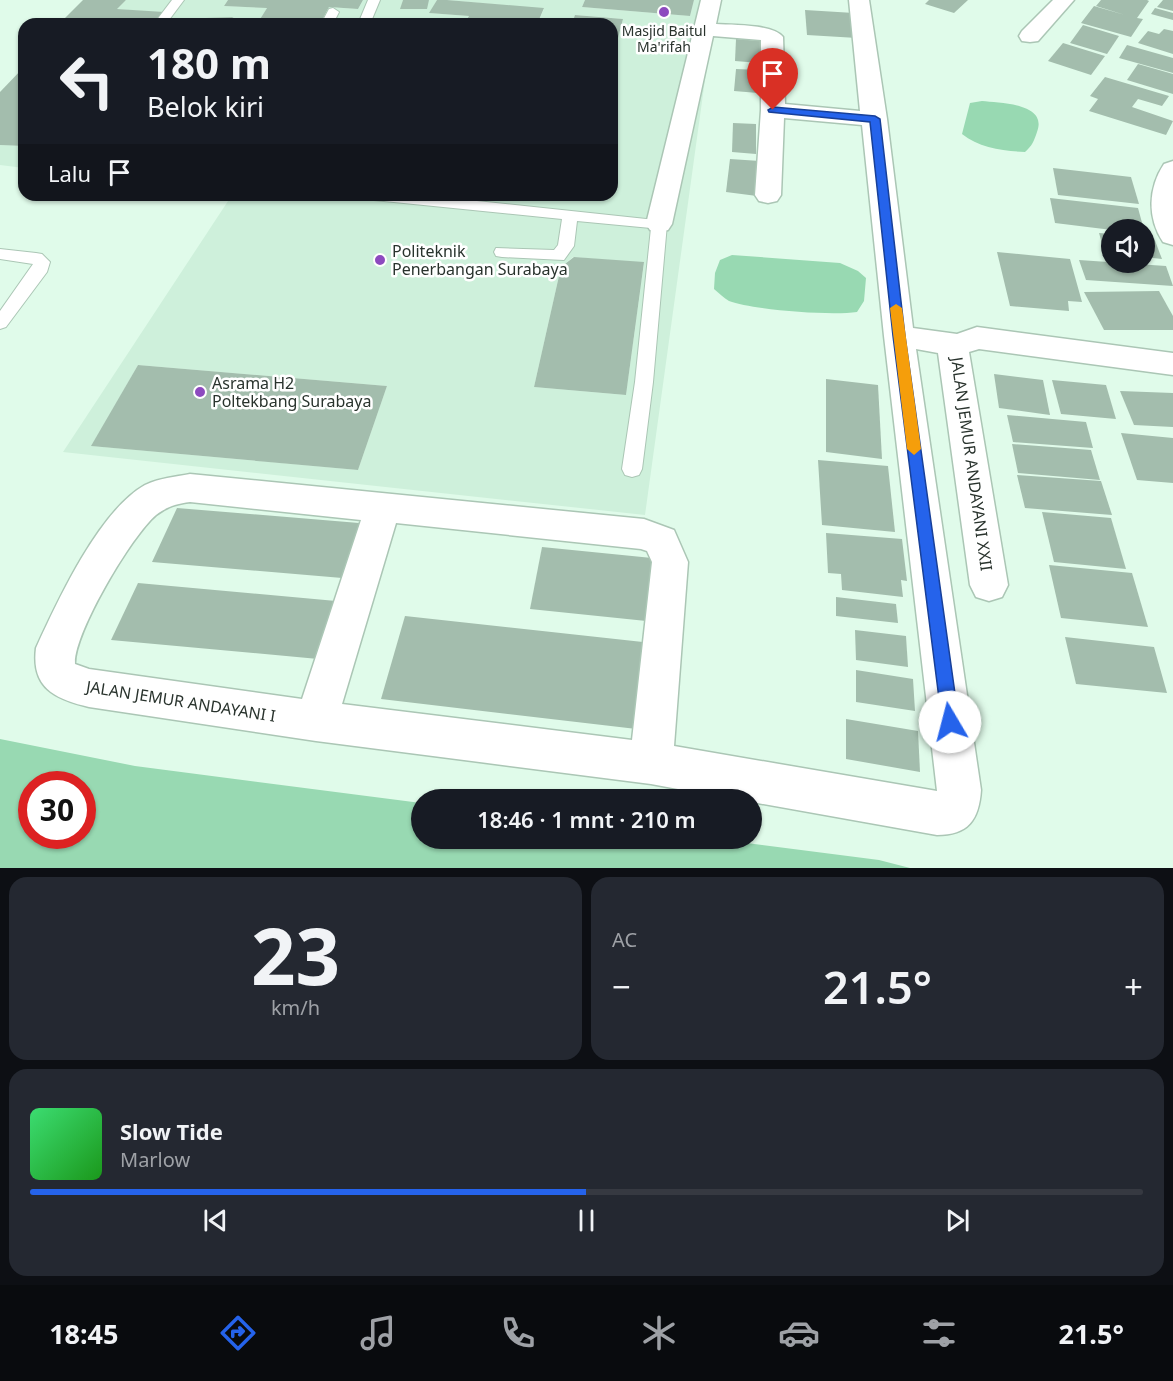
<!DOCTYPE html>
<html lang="id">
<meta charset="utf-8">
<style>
body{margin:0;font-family:"Noto Sans",sans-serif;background:#242831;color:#f1f3f6;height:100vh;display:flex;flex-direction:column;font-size:22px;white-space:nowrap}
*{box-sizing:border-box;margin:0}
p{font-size:20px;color:#9ea1a6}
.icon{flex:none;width:33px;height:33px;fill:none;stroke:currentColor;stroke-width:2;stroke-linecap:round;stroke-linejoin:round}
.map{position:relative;height:868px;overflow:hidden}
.side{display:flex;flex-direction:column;gap:9px;padding:9px;background:#0d0f14;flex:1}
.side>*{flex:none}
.guide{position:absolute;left:18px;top:18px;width:600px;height:183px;border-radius:18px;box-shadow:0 2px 4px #0004;background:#171b24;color:#f1f3f6;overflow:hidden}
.controls{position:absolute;left:1101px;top:219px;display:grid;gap:12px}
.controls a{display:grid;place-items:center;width:54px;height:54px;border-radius:50%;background:#171b24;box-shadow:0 2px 4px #0004;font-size:30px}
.speed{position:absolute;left:18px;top:771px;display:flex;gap:12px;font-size:30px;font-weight:700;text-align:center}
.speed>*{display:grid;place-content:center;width:78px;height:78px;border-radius:50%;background:#171b24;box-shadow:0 2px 4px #0004;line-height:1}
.speed .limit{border:9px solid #d22;background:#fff;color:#111}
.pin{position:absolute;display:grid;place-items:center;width:51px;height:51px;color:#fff;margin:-62px -26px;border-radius:50% 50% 50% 0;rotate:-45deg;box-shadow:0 0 6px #0007}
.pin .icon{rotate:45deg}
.me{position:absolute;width:66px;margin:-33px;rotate:352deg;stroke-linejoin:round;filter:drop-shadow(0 0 4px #0008)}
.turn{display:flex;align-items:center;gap:21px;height:126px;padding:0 30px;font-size:27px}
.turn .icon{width:78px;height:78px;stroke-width:2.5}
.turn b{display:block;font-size:42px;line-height:51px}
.then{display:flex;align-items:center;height:57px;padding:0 30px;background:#0003;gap:12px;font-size:22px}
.big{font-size:45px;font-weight:600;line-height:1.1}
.side .tile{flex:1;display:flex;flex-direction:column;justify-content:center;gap:9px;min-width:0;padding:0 21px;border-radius:18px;background:#242831}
.side .dial{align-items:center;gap:0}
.dial b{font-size:78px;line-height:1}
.song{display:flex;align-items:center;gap:18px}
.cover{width:72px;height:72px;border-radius:9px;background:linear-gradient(135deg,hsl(140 70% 55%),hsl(120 70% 35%))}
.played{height:6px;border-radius:3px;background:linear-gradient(90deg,#2563eb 50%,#363941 50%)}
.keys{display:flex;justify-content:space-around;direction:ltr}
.heat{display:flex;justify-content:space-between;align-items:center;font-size:33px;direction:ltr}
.side .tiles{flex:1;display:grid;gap:9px;grid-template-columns:1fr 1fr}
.tile:last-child{grid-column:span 2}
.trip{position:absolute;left:411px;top:789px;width:351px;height:60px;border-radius:30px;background:#171b24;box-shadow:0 2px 4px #0004;font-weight:600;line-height:60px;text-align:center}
.tab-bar{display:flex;height:96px;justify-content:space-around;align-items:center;background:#090b0e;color:#9ea1a6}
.tab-bar .icon{width:42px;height:42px}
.tab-bar .current{color:#2563eb}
.tab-bar b{font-size:27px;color:#f1f3f6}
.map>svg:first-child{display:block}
.built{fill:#cef0db;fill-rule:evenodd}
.green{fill:#98d9b2;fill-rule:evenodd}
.building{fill:#a3bdad}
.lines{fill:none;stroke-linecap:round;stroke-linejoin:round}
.lane-casing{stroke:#abc6b5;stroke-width:2}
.street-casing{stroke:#abc6b5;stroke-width:3}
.lane{fill:#fff;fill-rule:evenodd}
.street{fill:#fff;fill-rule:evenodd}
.route{fill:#2563eb;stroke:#184099;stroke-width:1.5}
.slow{fill:#f59e0b}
.poi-dot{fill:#8d4abf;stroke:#fff;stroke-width:2}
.labels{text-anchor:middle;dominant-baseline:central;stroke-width:5;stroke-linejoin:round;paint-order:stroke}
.far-poi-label{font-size:14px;fill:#29332d;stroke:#fff}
.poi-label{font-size:16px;fill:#29332d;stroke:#fff;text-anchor:start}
.street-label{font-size:16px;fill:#29332d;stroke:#fff}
</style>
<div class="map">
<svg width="1173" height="868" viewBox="0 0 1173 868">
<rect width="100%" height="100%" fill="#e0fbea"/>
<g class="built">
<polygon points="126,0 228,0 224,6 267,8 257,24 153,24 163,13 117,9"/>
<path d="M363,0H403L401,8L429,0H437L430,13L469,16L467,20L492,23L494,18L538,22L544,9L447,0H585L582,7L690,16L694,0H716L645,515L63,452L232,195H612V59L623,19L576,15L572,24H459L402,18L398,24H320L329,7L358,9ZM573,257L644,263L626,395L534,387L561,267ZM138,365L387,386L358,470L92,446Z"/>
<polygon points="0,145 24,146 24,168 0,165"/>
</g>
<g class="green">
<path d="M982,101C1000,103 1048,103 1037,132C1034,141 1032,146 1025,152C1004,151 979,148 962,134L970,103Z"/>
<path d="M732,255L840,263L858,271L866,278L864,301L857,312C831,316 753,310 729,301C724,298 719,293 714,289L715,273L720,260Z"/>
<path d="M0,739L135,766L421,803L422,838H708L879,860L910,868H0ZM32,784H82V836H32Z"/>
</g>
<g class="building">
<polygon points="83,0 126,0 117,9 164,12 153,24 60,23"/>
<polygon points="228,0 363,0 358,9 329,7 320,24 257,24 267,8 224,6"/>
<polygon points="403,0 429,0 427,9 400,9"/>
<polygon points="437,0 447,0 544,8 538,22 494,18 492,23 466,21 469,16 429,13"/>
<polygon points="585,0 694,0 690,16 582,7"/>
<polygon points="929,0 968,0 954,13 925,4"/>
<polygon points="1101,0 1147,0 1149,1 1137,18 1143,19 1131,37 1081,23 1094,6 1125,15 1096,6"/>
<polygon points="1163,0 1173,0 1173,11 1157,7"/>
<polygon points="1155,8 1173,13 1173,20 1151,14"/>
<polygon points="805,10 854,13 857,38 807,35"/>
<polygon points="575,15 623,19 613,57 612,24 572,24"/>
<polygon points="401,18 459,22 458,24 398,24"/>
<polygon points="1083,25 1119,36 1107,54 1070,43"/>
<polygon points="1164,29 1173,31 1173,54 1138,43 1148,31 1159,34"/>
<polygon points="736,39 760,41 760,63 735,61"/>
<polygon points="1063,43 1105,56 1091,75 1048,61"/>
<polygon points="1127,45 1173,58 1173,73 1119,58"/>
<polygon points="1138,64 1173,74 1173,94 1127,80"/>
<polygon points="24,67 24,146 0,145 0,92"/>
<polygon points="736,69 759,70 758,93 734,91"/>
<polygon points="1105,77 1169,96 1162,106 1138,99 1132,107 1173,121 1166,135 1089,111 1098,99 1090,96"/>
<polygon points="733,123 756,124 756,154 732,152"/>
<polygon points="730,159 760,161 757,196 726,192"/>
<polygon points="1053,168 1131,177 1139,204 1058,195"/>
<polygon points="1050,198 1138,208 1144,230 1112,230 1055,223"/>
<polygon points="1099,233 1112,234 1112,255 1105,254"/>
<polygon points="1144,237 1154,238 1162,259 1144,257"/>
<polygon points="997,252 1070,259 1082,302 1068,301 1069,311 1010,306"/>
<polygon points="574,257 644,262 626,395 534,387 561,267"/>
<polygon points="1079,260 1166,266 1173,286 1086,280"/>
<polygon points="1159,291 1173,316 1173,330 1104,330 1084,292"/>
<polygon points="138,365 387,386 358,470 91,446"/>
<polygon points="994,374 1043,380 1050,415 999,408"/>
<polygon points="826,379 878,385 882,459 826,452"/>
<polygon points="1052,380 1106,385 1116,419 1061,414"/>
<polygon points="1120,391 1173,393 1173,427 1134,425"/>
<polygon points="1007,415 1086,422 1093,448 1013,442"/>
<polygon points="1121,433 1173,438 1173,483 1137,480"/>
<polygon points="1012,444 1091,450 1100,480 1018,473"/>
<polygon points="818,460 888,466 895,532 822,525"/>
<polygon points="1017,475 1101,481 1112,515 1025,508"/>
<polygon points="177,508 371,524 354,579 152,562"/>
<polygon points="1042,512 1111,518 1126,569 1054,562"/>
<polygon points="826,533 902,539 907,581 901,580 903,597 842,590 841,574 828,573"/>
<polygon points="542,547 662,559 656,622 530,609"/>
<polygon points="1049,565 1132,573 1148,627 1061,618"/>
<polygon points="138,583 347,602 329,660 111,640"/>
<polygon points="836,597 896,604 898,623 836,616"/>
<polygon points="405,616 652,643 645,730 381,699"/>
<polygon points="855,630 906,636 908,667 856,660"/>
<polygon points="1065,637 1154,647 1167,693 1076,684"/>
<polygon points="856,670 913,679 915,711 856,702"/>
<polygon points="846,719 918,731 920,772 846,759"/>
</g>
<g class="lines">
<defs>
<g id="lane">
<polygon points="172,0 184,0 169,20 174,23 179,20 232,18 238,22 237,24 158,24 156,21"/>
<polygon points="368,0 380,0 370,24 358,24"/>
<polygon points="333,8 339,12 333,24 321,24 329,9"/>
<polygon points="366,195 420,195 665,221 667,224 653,382 642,469 639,475 632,477 625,475 622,469 635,382 651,228 577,221 574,246 564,260 502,257 496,256 494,252 496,248 554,250 558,245 562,219 374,200"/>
<polygon points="0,249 36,253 42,254 50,262 47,272 6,327 0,329 0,311 33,264 0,259"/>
</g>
<g id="street">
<path d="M701,0H721L716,24C732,25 773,24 783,37L785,104L860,111L849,0H869L887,119L913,328L957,334L977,327L1173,353V375L979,349L969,352L1008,585L1002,597L989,601L976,597L970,585L938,353L916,349L981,790C979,820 968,835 937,835L752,802V800H737L651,784L316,741L89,707C55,699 31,688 36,648C58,600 99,511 145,485C159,478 175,477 190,474L644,519L674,530L688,562L674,746L937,791L884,336L862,125L784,118L781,195L777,201L768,203L759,201L755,195L761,110V40L713,36L672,224L668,230L659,232L650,230L646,224ZM190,502L361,520L302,699L89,669L75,664C73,634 132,535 156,515C168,506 176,504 190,502ZM396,523L641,549L647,551L652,562L632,740L342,704Z"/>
<polygon points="1053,0 1074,0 1038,41 1030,42 1022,41 1019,36 1022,31"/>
<path d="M1173,161V245L1163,242C1147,218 1148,188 1164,164Z"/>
</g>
</defs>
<use href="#lane" class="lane-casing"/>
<use href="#street" class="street-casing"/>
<use href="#lane" class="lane"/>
<use href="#street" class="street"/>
</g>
<polygon class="route" points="773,107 875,116 880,119 905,336 959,722 956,727 950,730 944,727 942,722 893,336 870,122 769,112 768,110"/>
<polygon class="slow" points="896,304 902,308 921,449 914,455 907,449 890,308"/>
<g class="poi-dot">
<circle cx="664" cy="12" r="6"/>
<circle cx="380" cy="260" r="6"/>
<circle cx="200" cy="392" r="6"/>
</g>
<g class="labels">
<g class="far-poi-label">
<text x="664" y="30">Masjid Baitul<tspan x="664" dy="16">Ma'rifah</tspan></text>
</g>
<g class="poi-label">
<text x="392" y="251">Politeknik<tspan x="392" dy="18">Penerbangan Surabaya</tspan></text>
<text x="212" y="383">Asrama H2<tspan x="212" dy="18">Poltekbang Surabaya</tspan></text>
</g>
<g class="street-label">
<text transform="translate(972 464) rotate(82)">JALAN JEMUR ANDAYANI XXII</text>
<text transform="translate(181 701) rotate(9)">JALAN JEMUR ANDAYANI I</text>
</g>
</g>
</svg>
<div class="controls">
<a><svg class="icon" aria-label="sound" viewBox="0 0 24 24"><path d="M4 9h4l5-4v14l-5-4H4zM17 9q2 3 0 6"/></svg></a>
</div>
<div class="speed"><div class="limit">30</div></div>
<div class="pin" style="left:773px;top:110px;background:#d93025"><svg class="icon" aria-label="arrive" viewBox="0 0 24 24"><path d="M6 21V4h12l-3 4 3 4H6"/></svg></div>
<svg class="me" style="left:950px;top:722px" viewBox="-20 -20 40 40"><circle r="19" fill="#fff"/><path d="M0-13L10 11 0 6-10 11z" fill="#2563eb"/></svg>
<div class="trip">18:46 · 1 mnt · 210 m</div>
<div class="guide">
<div class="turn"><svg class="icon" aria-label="left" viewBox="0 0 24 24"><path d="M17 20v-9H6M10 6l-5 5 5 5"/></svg><div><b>180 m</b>Belok kiri</div></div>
<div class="then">Lalu<svg class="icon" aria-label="arrive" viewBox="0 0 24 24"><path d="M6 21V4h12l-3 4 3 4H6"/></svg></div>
</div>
</div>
<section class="side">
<div class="tiles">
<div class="tile dial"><b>23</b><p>km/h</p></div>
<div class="tile"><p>AC</p>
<div class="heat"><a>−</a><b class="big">21.5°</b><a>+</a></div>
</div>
<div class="tile">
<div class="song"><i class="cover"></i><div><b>Slow Tide</b><p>Marlow</p></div></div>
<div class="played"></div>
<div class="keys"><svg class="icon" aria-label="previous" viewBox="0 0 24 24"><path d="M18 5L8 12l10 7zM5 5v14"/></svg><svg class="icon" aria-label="pause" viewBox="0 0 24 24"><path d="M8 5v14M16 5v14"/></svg><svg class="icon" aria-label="next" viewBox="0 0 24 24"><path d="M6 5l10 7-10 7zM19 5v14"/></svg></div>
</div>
</div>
</section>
<nav class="tab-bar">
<b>18:45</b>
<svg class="icon current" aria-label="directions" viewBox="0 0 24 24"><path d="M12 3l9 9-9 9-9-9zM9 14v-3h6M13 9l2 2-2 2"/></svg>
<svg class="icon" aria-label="music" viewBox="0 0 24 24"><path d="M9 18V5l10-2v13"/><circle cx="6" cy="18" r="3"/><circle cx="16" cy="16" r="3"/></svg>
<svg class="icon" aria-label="phone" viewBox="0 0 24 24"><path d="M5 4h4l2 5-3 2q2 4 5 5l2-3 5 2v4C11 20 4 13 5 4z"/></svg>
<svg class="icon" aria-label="climate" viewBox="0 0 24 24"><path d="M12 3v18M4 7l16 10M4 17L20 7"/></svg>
<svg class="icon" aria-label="car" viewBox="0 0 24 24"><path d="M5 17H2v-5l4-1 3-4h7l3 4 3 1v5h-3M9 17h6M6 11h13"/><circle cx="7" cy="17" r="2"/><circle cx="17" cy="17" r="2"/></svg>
<svg class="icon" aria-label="filters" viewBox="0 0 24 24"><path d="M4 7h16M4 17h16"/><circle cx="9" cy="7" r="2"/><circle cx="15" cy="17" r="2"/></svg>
<b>21.5°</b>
</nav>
